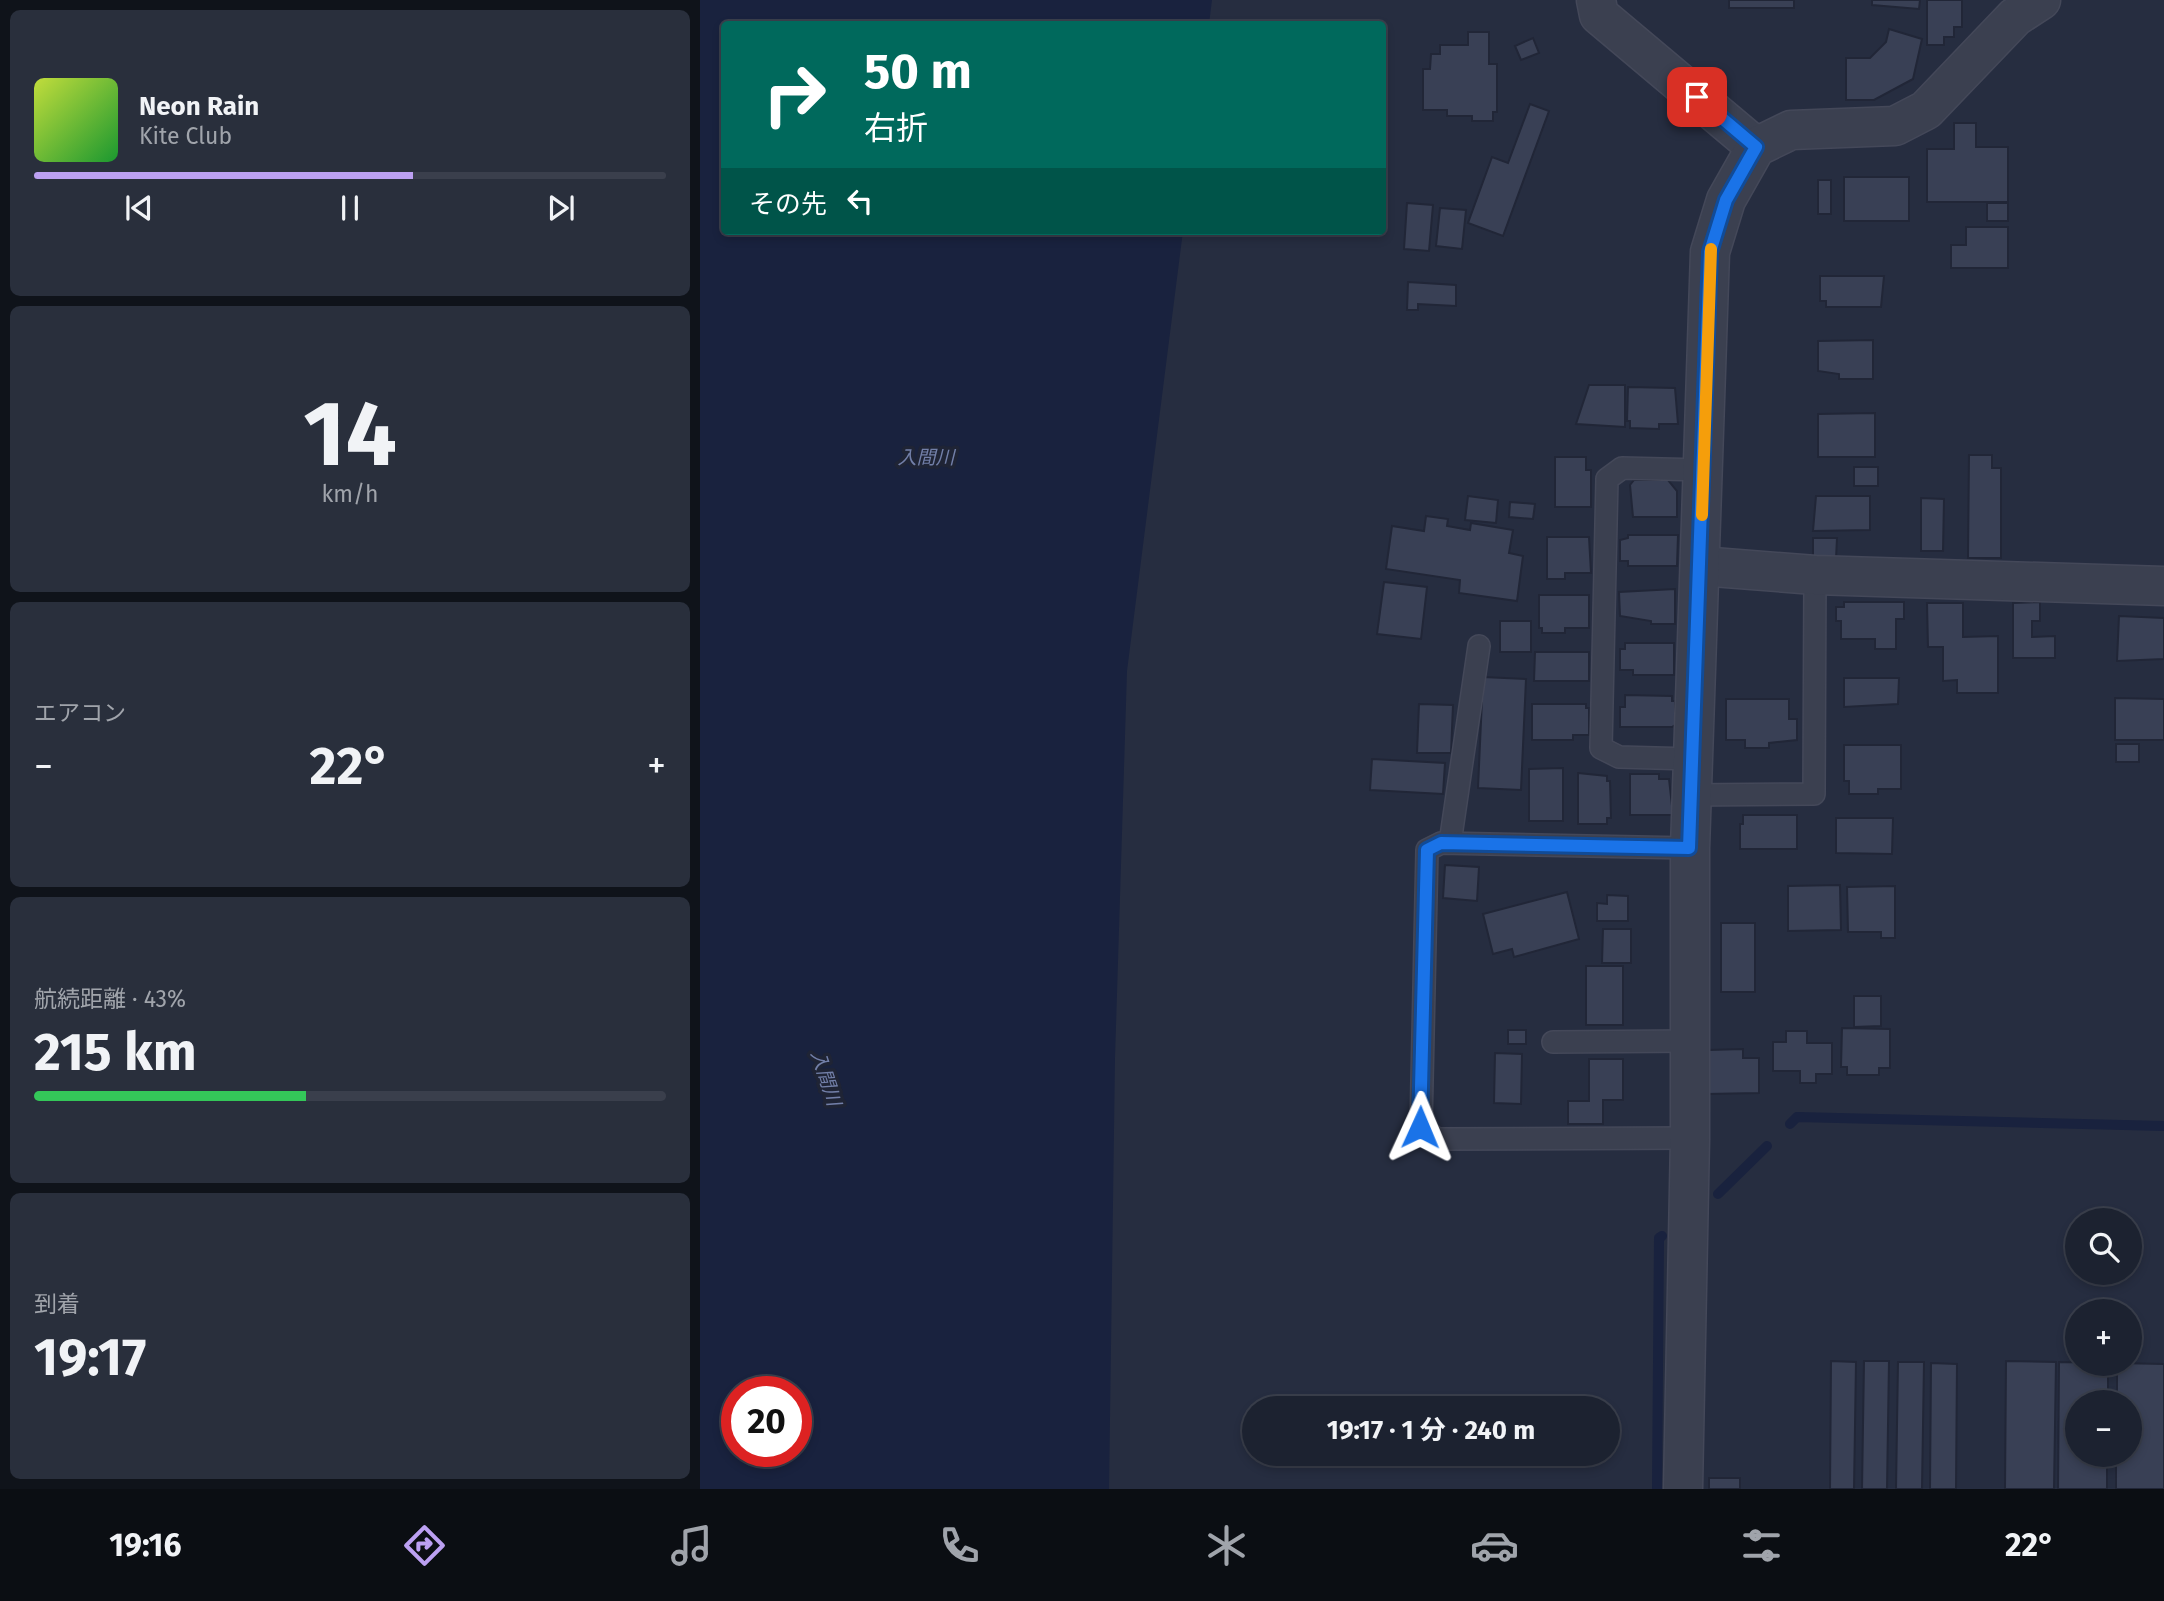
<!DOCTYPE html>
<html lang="ja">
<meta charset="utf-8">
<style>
body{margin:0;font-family:"Fira Sans","Noto Sans JP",sans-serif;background:#292f3c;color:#f1f3f6;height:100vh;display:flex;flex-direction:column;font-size:26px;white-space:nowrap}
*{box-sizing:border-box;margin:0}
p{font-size:23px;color:#a0a4ab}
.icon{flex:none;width:38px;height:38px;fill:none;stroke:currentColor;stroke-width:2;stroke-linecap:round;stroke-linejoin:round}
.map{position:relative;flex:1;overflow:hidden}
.sheet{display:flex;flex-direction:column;gap:10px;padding:10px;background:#0f131a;width:700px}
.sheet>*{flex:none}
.banner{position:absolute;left:21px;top:21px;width:665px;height:214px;border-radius:7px;box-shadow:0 4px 10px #0003,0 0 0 2px #3a3f4c;background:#00695c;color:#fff;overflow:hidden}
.fabs{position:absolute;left:1365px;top:1208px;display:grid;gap:14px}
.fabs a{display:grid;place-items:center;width:77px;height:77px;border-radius:50%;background:#1c2230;box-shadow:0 4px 10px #0003,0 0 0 2px #3a3f4c;font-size:35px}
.speed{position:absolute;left:21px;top:1376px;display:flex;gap:14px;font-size:35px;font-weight:700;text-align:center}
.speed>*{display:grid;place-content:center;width:91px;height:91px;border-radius:50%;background:#1c2230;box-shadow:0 4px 10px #0003,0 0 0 2px #3a3f4c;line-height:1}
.speed .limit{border:10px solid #d22;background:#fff;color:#111}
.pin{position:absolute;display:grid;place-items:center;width:60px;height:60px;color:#fff;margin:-30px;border-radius:14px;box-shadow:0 4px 10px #0006}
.me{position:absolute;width:77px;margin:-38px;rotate:1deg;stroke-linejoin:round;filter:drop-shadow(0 0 5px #0008)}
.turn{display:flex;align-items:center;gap:24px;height:147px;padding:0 28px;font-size:32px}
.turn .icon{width:91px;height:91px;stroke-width:2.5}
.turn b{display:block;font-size:49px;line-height:60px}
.then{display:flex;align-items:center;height:66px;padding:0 28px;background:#0003;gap:14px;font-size:26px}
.big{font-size:52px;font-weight:700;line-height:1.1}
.sheet .card{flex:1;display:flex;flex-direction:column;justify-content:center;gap:10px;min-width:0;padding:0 24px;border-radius:10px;background:#292f3c}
.sheet .dial{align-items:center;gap:0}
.dial b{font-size:91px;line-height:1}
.song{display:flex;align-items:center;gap:21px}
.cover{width:84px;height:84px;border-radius:10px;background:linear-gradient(135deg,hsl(70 70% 55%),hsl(130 70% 35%))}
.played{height:7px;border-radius:4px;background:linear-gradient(90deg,#bca0f2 60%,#3a3f4c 60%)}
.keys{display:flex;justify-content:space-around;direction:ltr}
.heat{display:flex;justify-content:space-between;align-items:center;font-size:38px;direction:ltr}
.charge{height:10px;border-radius:5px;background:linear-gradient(90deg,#34c759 43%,#3a3f4c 0)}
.trip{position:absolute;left:542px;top:1396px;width:378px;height:70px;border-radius:35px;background:#1c2230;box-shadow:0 4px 10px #0003,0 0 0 2px #3a3f4c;font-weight:700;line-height:70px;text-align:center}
.dock{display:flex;height:112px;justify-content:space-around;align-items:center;background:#0b0e13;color:#a0a4ab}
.dock .icon{width:49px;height:49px}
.dock .selected{color:#bca0f2}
.dock b{font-size:32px;color:#f1f3f6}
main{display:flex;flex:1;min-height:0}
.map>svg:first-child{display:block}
.water{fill:#19223e;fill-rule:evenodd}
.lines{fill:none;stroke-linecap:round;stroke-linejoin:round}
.stream{stroke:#19223e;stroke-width:10}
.building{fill:#394055;stroke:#212637;stroke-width:2}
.service-casing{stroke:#444859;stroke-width:24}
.minor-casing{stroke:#444859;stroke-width:41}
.service{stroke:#3b4050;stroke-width:21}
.minor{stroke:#3b4050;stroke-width:38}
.route-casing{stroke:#114b97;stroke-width:18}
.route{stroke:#1a73e8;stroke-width:12}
.slow{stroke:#f59e0b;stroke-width:12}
.labels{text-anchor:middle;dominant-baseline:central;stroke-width:7;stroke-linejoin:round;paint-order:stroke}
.water-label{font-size:19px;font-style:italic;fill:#727fa8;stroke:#1f2435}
</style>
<main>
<section class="sheet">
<div class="card">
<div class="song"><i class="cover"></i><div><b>Neon Rain</b><p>Kite Club</p></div></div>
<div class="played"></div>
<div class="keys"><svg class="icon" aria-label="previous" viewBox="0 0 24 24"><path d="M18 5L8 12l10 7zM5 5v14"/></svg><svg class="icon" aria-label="pause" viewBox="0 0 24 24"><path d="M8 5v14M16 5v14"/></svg><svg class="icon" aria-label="next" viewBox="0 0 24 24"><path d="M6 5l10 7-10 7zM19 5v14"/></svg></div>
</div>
<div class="card dial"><b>14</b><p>km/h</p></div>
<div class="card"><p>エアコン</p>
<div class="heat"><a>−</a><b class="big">22°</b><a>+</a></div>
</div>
<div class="card"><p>航続距離 · 43%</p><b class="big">215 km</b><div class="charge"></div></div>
<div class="card"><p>到着</p><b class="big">19:17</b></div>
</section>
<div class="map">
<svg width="1464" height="1489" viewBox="0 0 1464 1489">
<rect width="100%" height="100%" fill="#262d40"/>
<path class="water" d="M0,0H512L509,24H24V231H483L427,671L415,1058L409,1489H0ZM37,1391H96V1451H37Z"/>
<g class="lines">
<g class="stream">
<polyline points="1090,1124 1097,1117 1464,1126"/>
<polyline points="1018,1194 1067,1146"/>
<polyline points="957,1489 959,1238 962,1236"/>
</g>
</g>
<g class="building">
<rect x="1029" y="0" width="65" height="8"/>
<polygon points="1172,0 1220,0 1219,9 1172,5"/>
<polygon points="1227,0 1262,0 1262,27 1254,27 1254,37 1244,37 1244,45 1227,45"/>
<polygon points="1189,29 1222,39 1213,79 1174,100 1146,100 1146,58 1170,58 1186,42"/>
<polygon points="768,32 789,32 789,64 797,64 797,112 793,112 793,121 772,121 772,116 747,116 747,110 723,110 723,69 730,69 731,54 740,54 740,45 768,45"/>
<polygon points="833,38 839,53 821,60 815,46"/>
<polygon points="830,104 849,111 803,236 768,223 792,157 808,163"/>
<polygon points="1254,123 1276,123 1276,147 1308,147 1308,202 1227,202 1227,149 1254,149"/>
<rect x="1144" y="177" width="65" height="44"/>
<rect x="1118" y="180" width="13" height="34"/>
<polygon points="707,203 733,205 729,251 704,249"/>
<rect x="1287" y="203" width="21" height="18"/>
<polygon points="740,208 766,210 762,249 736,246"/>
<polygon points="1266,227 1308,227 1308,268 1251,268 1251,245 1266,245"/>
<polygon points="1120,276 1184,276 1181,307 1126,307 1126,301 1120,301"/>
<polygon points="708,282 756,285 756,306 718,304 718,310 707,310"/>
<polygon points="1173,340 1173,379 1139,379 1139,374 1118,371 1118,341"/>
<polygon points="889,385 925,385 925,427 876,424"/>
<polygon points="928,387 975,388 978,424 959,424 959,429 930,428 930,421 927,421"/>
<polygon points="1175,413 1175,457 1118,457 1118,414"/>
<polygon points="1269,455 1292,455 1292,468 1301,468 1301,558 1268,558"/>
<polygon points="855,457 886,457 886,470 891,470 891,507 855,507"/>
<rect x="1154" y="467" width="24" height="19"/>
<polygon points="934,480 968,480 977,491 977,517 933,517 930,485"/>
<polygon points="768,496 798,500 796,523 765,520"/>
<polygon points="1116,496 1170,496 1170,530 1113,531"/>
<polygon points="1221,498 1244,499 1243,551 1221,551"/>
<polygon points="810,502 835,504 833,519 809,517"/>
<polygon points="726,516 748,519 747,526 770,530 771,523 813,530 809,553 823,556 817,601 759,593 760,580 686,569 692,526 724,531"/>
<polygon points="928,535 978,535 977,566 928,566 928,561 920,561 920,540 928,538"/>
<polygon points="847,537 889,537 891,573 865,573 865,579 847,579"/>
<polygon points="1113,538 1137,538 1136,559 1113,559"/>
<polygon points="684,582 727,587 721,639 677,634"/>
<polygon points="975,589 975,624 951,624 951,621 920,616 919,592"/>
<polygon points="839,595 889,595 889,628 865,628 865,633 842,633 842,628 839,628"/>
<polygon points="1144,602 1204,602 1204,619 1196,619 1196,649 1175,649 1175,639 1141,639 1141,621 1136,621 1136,607 1144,607"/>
<polygon points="1340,602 1340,621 1332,621 1332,637 1355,636 1355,658 1313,658 1313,603"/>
<polygon points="1227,603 1263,603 1263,637 1298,636 1298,693 1257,693 1257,680 1243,681 1243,647 1228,647"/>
<polygon points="1419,616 1464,618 1464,659 1417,661"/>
<rect x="800" y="621" width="31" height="31"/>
<polygon points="925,643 974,643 974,675 933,675 933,670 920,670 920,649 925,649"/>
<polygon points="835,652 889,652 889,681 834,681"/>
<polygon points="783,677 826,679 821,790 778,788"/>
<polygon points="1144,678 1199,678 1198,704 1144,707"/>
<polygon points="925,695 972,696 972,701 975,701 975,725 972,727 920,727 920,707 925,707"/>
<polygon points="1415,698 1464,699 1464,740 1415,740"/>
<polygon points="1026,699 1089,699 1089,719 1097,719 1097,740 1069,743 1069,748 1045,748 1045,740 1026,740"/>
<polygon points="719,704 753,705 751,753 717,753"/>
<polygon points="832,704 886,704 886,708 889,708 889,735 873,735 873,740 832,740"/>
<rect x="1416" y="744" width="23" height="18"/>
<polygon points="1144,745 1201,745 1201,789 1178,789 1178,794 1149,794 1149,781 1144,781"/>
<polygon points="672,759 745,763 743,794 670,790"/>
<polygon points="863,768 863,821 829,821 829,769"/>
<polygon points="878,773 907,776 907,781 910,781 911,818 907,818 907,824 878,824"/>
<polygon points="930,774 959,774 959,779 969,779 973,815 930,815"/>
<polygon points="1043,815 1097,815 1097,849 1040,849 1040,824 1043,824"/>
<polygon points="1136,818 1193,818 1192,854 1136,853"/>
<polygon points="745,865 779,867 777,901 743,898"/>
<polygon points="1140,885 1141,930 1088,931 1088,886"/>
<polygon points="1195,886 1195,938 1181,938 1181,932 1148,932 1147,887"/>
<polygon points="867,892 879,939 814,957 812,949 793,954 783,914"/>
<polygon points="907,895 928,896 928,921 897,921 897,903 907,904"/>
<rect x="1021" y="923" width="34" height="69"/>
<polygon points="903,929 931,929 931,963 902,963"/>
<rect x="886" y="966" width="37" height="59"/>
<polygon points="1154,996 1181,996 1181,1026 1154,1027"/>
<polygon points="1142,1028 1190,1029 1190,1068 1179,1068 1179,1075 1147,1075 1147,1067 1141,1067"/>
<rect x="808" y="1030" width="18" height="14"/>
<polygon points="1086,1031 1107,1031 1107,1043 1132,1043 1132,1074 1116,1074 1116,1083 1100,1083 1100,1071 1073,1071 1073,1042 1086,1042"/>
<polygon points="1043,1049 1043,1058 1059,1058 1059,1093 1006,1094 1009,1050"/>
<polygon points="795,1053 822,1054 821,1104 794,1103"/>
<polygon points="889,1059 923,1059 923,1100 903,1100 903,1124 868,1124 868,1101 889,1101"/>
<polygon points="1131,1361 1156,1362 1154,1489 1130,1489"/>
<polygon points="1164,1361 1189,1361 1187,1489 1162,1489"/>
<polygon points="1306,1361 1356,1362 1354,1489 1305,1489"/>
<polygon points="1198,1362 1224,1362 1222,1489 1196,1489"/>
<polygon points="1359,1362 1408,1363 1408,1402 1377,1402 1377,1454 1407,1454 1407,1489 1358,1489"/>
<polygon points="1231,1363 1257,1364 1256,1489 1230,1489"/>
<polygon points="1417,1363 1464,1364 1464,1489 1416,1489 1416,1454 1430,1454 1430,1402 1417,1402"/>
<rect x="1009" y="1478" width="31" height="11"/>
</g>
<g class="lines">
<defs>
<g id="service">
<polyline points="992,759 919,757 901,748 907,479 922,468 1003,470"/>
<polyline points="991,795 1114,794 1115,575"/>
<polyline points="750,843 779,646"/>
<polyline points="990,848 741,843 727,850 721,1127 737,1139 990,1138"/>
<polyline points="853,1042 990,1041"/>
</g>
<g id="minor">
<polyline points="896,0 899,15 1056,147"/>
<polyline points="1000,566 1115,575 1464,586"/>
<polyline points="983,1489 990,1138 990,848 1010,252 1026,200 1056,147 1091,130 1195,126 1226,110 1315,17 1341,0"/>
</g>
</defs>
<use href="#service" class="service-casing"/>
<use href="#minor" class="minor-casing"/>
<use href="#service" class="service"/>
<use href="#minor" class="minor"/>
</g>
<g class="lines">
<defs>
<polyline id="route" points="720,1127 727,850 741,843 989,848 1010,252 1026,200 1056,147 997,97"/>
</defs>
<use href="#route" class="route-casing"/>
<use href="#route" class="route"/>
<polyline class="slow" points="1002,515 1011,249"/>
</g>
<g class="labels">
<g class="water-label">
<text x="226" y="457">入間川</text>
<text transform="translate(126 1078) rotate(72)">入間川</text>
</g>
</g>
</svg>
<div class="fabs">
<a><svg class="icon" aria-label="search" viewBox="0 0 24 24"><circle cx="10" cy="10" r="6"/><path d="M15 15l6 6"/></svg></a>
<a>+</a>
<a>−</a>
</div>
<div class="speed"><div class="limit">20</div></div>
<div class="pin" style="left:997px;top:97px;background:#d93025"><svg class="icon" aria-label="arrive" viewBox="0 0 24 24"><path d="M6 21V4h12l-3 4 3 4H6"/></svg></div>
<svg class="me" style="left:720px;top:1127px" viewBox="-20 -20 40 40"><path d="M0-17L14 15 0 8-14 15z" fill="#1a73e8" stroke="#fff" stroke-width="4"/></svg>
<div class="trip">19:17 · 1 分 · 240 m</div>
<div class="banner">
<div class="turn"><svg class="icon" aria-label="right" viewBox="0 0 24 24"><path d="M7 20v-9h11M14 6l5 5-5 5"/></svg><div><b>50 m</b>右折</div></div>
<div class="then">その先<svg class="icon" aria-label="left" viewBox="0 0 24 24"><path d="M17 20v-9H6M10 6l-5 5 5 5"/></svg></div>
</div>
</div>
</main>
<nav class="dock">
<b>19:16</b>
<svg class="icon selected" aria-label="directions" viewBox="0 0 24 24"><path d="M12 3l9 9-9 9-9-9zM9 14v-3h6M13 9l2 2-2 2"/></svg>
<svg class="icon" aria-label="music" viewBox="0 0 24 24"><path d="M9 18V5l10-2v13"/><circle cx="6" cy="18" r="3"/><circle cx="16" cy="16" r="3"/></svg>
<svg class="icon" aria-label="phone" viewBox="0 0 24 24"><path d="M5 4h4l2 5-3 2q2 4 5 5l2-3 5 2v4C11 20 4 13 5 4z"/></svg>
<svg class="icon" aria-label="climate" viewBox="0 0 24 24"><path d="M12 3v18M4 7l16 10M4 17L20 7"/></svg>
<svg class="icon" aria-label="car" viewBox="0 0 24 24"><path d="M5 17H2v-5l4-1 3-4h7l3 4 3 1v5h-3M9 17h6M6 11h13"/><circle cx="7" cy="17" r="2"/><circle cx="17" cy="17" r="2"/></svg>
<svg class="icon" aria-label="filters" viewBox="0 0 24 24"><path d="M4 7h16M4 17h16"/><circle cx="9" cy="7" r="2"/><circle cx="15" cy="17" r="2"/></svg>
<b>22°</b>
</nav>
